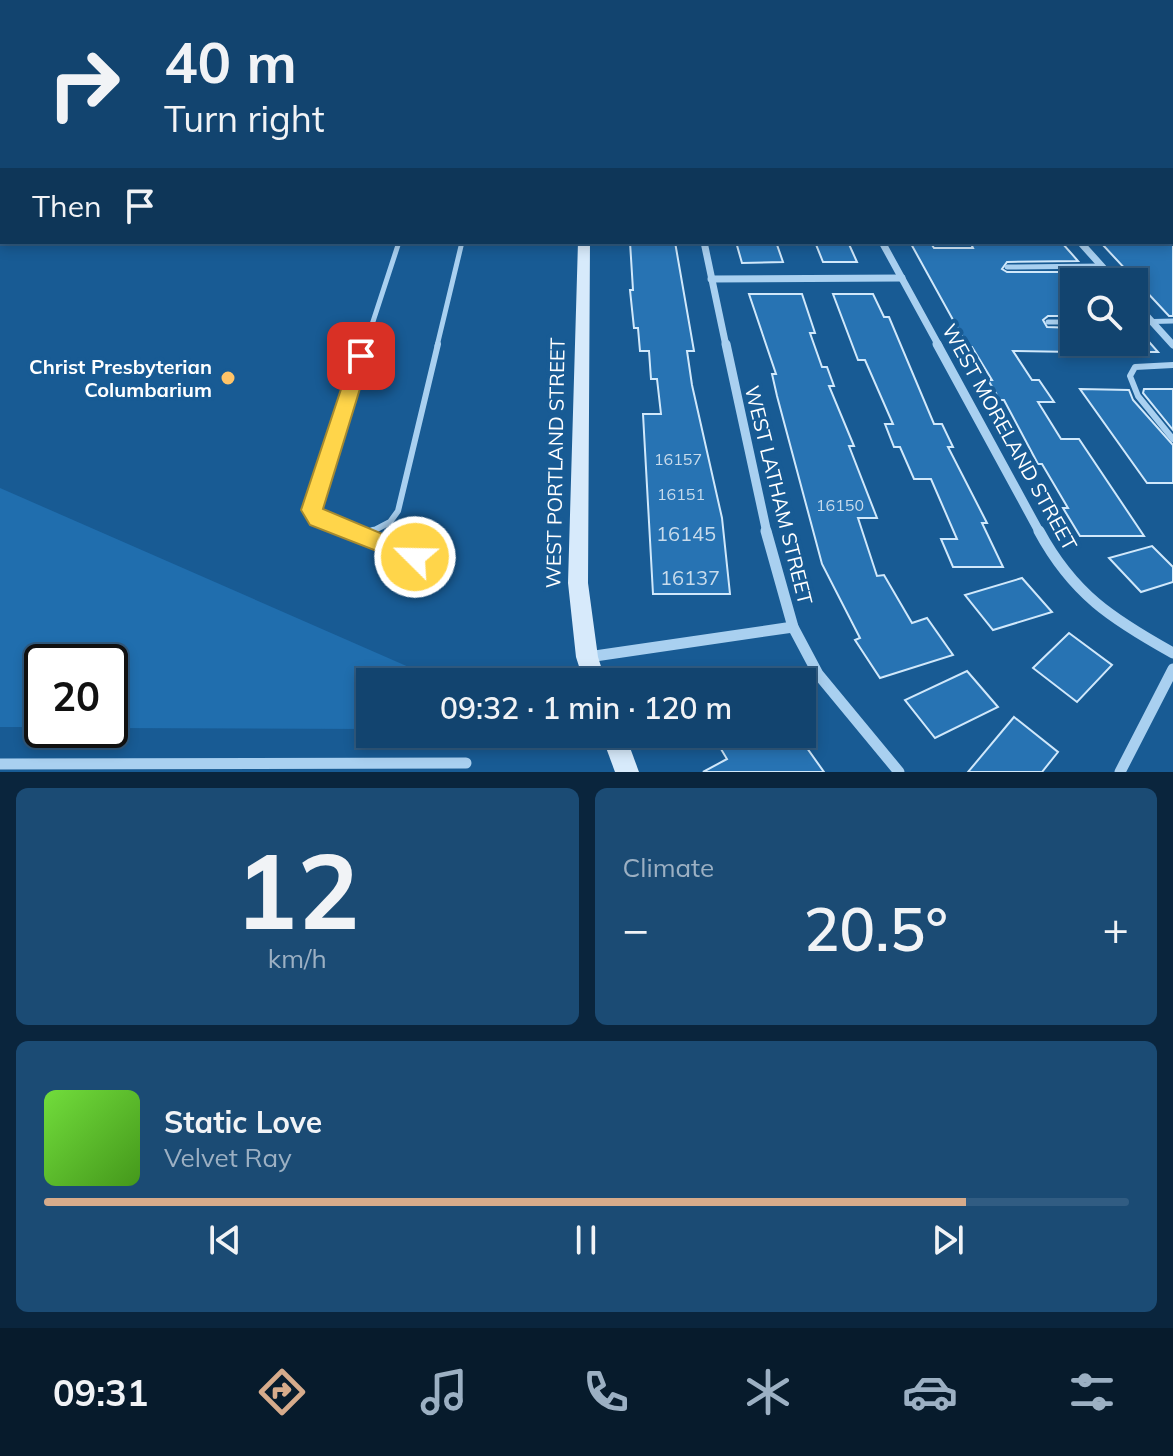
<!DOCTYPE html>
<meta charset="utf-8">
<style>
body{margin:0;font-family:Mulish,sans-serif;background:#1b4b74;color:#f1f3f6;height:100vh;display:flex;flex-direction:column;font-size:30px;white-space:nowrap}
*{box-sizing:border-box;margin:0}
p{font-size:26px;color:#9cb0c3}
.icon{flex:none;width:44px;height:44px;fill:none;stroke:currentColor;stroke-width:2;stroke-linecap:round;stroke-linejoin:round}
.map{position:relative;height:772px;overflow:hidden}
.details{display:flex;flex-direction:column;gap:16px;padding:16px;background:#0a253d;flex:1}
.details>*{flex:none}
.top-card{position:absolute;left:0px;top:0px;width:1174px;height:244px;box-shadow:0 4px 12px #0003,0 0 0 2px #315c82;background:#12446f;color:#f1f3f6;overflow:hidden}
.buttons{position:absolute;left:1060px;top:268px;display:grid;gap:16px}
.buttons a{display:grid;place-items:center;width:88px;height:88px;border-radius:0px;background:#12446f;box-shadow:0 4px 12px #0003,0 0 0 2px #315c82;font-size:40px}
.speed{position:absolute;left:24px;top:644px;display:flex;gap:16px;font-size:40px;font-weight:700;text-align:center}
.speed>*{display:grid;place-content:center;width:104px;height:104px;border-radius:50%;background:#12446f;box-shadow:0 4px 12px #0003,0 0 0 2px #315c82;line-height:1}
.speed .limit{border:4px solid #111;border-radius:12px;background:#fff;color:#111}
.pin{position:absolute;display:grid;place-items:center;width:68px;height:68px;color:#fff;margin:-34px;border-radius:16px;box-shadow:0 4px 12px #0006}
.me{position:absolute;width:88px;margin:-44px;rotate:293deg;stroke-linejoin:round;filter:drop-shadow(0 0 6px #0008)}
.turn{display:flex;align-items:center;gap:28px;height:168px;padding:0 32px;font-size:36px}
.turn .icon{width:104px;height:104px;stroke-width:2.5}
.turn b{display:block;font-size:56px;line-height:68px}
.then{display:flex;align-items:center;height:76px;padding:0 32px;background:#0003;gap:16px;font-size:30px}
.big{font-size:60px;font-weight:600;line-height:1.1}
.details .card{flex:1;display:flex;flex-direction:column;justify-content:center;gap:12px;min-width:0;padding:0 28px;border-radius:12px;background:#1b4b74}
.details .dial{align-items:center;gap:0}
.dial b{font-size:104px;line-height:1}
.song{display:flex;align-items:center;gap:24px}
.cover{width:96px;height:96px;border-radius:12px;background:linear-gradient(135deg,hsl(100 70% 55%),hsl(100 70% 35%))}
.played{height:8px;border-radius:4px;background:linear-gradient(90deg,#d6ab8b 85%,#315c82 85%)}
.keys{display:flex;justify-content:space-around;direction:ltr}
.heat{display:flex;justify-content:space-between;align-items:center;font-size:44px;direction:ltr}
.details .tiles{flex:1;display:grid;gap:16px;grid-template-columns:1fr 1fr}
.card:last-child{grid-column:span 2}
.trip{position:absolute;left:356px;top:668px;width:460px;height:80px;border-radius:0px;background:#12446f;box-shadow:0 4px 12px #0003,0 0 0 2px #315c82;font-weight:600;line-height:80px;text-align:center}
.tab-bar{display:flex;height:128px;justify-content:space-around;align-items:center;background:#071b2c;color:#9cb0c3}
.tab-bar .icon{width:56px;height:56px}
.tab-bar .on{color:#d6ab8b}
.tab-bar b{font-size:36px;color:#f1f3f6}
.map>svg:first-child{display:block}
.green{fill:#206eae}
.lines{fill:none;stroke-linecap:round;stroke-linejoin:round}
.stream{stroke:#9ccdf3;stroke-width:3}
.building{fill:#2773b3;stroke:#d0e8fb;stroke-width:2}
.path{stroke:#a9d0f0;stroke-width:2;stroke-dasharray:2 3;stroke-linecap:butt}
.lane-far2{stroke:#a9d0f0;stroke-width:5}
.lane-far1{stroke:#a9d0f0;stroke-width:6}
.lane{stroke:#a9d0f0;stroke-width:8}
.street-far3{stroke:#a9d0f0;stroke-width:4}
.street-far2{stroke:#a9d0f0;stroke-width:7}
.street-far1{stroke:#a9d0f0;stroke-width:9}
.street{stroke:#a9d0f0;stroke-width:11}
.secondary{fill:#d7eafb;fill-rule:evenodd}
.primary{fill:#f2f9ff;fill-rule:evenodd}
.highway{fill:#fff;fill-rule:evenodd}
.route{fill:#ffd54a;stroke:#a68a30;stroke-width:2}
.poi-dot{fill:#ffc468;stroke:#185b94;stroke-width:3}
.labels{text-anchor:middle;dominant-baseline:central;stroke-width:8;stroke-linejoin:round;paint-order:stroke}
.number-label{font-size:16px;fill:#c9dcec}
.poi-label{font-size:20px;font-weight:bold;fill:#fff;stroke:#185b94;text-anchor:end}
.street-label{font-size:20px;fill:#fff;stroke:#185b94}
.near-number-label{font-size:20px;fill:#c9dcec}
</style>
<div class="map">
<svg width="1173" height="772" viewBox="0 0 1173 772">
<rect width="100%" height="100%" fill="#185b94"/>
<polygon class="green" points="0,488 443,682 370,682 370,729 110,728 110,662 42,662 42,727 0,727"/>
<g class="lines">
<polyline class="stream" points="908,0 920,2"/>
</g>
<g class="building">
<polygon points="630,242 675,242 694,351 687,351 692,385 722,518 730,594 653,594 643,414 661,414 657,379 651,379 649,351 640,351 638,328 634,328 630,290 633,290"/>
<polygon points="736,242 776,242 783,262 742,263"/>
<polygon points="815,242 848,242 857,262 823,262"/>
<polygon points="910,242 930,242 934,248 973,248 971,244 1005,244 1004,242 1063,244 1078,261 1007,262 1002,269 1007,272 1088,272 1096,282 1062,282 1074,298 1074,316 1048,316 1043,320 1047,327 1074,328 1074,352 1013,351 1032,380 1039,380 1054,402 1038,402 1061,439 1079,439 1144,536 1080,536 1063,508 1068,508 1042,464 1038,464 1004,400 1000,400 988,380 992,380 972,347 968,347"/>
<polygon points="1133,242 1173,242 1173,316 1169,316 1102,244 1135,244"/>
<polygon points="749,294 802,294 815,333 810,333 822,367 827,367 834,386 829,386 854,446 849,446 877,518 858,518 877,576 884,575 912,623 927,618 953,655 880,678 855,640 860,638 822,564 777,396 772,374 776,374"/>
<polygon points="833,294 873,294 884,317 889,317 934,424 942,424 953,447 948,447 987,523 982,523 1003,567 953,567 941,539 957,539 931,479 914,479 900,447 894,447 885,424 893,424 865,360 858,360"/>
<polygon points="1134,327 1136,327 1158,352 1134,352"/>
<polygon points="1080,389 1129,390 1133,400 1173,445 1173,483 1147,483"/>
<polygon points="1144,389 1173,389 1173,430 1143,393"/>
<polygon points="1152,546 1173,567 1173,582 1141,592 1109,558"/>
<polygon points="1022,578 1052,612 993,630 965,595"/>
<polygon points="1069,633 1112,665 1077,702 1033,668"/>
<polygon points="967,671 998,707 935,738 905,700"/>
<polygon points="1014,717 1058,752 1042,772 968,772"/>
<polygon points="712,734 797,734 824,772 703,772 727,759"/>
</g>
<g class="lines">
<g class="path">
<polyline points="939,0 951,2"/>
<polyline points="1032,0 1035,2"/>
</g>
<g class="lane-far2">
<polyline points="1007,267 1102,266"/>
<polyline points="1048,322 1074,322"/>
<polyline points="1134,322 1173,321"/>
<polyline points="365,346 399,242"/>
<polyline points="437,346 462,242"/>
</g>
<g class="lane-far1">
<polyline points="1173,365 1135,367 1130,376 1138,396 1173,439"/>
<polyline points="357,533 318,519 311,510 365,344"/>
<polyline points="369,533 390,522 398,511 438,344"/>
</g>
<g class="lane">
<polyline points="352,531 364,535 373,531"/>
<polyline points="364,535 441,568"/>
</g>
<g class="street-far3">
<polyline points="0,0 18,0"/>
<polyline points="629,0 632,2"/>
<polyline points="129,2 132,0"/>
<polyline points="240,2 243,0"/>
<polyline points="668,2 784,2"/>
</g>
<g class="street-far2">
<polyline points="704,242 726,346"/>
<polyline points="882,242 939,346"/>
<polyline points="1080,242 1116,282"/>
<polyline points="711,279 902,278"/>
<polyline points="1134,302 1173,345"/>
</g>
<g class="street-far1">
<polyline points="726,344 767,533"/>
<polyline points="937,344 1040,533"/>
</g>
<g class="street">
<polyline points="766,531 793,627 818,674 899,772"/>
<path d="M1039,531C1073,594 1112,619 1173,653"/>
<polyline points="588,657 793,627"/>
<polyline points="0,764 466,763"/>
<polyline points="1120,772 1173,669"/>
</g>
<g class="secondary">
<polygon points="541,0 549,0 551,2 543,2"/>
<rect x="1172" y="98" width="1" height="6"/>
<rect x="0" y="104" width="2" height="6"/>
<rect x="1172" y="110" width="1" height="6"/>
<polygon points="578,242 590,242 588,583 598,657 606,682 584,682 576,657 568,583"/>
<polygon points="601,734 625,734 639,772 615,772"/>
</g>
<g class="primary">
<polygon points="1077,0 1087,0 1088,2 1078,2"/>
<rect x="1172" y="62" width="1" height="7"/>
</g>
<polygon class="highway" points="1159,0 1171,0 1172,2 1160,2"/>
</g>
<polygon class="route" points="361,350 370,356 323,509 423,551 427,557 423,564 415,566 310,525 301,510 352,356"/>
<circle class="poi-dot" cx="228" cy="378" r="8"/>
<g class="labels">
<g class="number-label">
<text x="678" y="459">16157</text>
<text x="681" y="494">16151</text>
<text x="840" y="505">16150</text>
</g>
<g class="poi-label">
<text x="212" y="366">Christ Presbyterian<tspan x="212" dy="23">Columbarium</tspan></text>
</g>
<g class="street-label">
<text transform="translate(1010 437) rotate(61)">WEST MORELAND STREET</text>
<text transform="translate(555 463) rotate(-89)">WEST PORTLAND STREET</text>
<text transform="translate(779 495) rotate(76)">WEST LATHAM STREET</text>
</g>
<g class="near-number-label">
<text x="686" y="533">16145</text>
<text x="690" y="577">16137</text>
</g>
</g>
</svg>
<div class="buttons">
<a><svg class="icon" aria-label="search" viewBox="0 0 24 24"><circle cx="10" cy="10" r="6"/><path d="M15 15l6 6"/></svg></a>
</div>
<div class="speed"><div class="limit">20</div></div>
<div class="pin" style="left:361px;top:356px;background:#d93025"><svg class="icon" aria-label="arrive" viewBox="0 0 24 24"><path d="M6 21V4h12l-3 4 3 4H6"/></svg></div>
<svg class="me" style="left:415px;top:557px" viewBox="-20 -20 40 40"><circle r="17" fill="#ffd54a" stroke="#fff" stroke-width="3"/><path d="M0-11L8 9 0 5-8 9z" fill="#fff"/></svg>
<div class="trip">09:32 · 1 min · 120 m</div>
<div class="top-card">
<div class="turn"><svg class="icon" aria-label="right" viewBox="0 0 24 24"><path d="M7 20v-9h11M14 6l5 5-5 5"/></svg><div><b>40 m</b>Turn right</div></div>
<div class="then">Then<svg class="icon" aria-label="arrive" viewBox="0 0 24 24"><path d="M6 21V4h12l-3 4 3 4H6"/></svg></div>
</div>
</div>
<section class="details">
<div class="tiles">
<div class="card dial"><b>12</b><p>km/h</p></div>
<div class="card"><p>Climate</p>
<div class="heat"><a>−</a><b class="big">20.5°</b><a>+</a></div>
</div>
<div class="card">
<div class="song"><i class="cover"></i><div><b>Static Love</b><p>Velvet Ray</p></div></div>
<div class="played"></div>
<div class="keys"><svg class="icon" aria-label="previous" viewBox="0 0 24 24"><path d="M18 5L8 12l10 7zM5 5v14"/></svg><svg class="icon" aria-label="pause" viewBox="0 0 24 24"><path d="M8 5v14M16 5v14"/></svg><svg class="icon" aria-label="next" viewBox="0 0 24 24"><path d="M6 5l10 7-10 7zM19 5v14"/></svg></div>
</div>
</div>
</section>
<nav class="tab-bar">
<b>09:31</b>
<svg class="icon on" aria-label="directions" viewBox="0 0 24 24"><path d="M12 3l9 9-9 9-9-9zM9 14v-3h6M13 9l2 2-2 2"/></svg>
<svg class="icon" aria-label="music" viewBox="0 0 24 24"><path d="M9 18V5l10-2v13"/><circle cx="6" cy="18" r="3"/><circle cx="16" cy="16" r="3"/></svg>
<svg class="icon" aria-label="phone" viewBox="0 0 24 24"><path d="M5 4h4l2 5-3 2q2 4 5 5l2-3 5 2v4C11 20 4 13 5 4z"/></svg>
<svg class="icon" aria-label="climate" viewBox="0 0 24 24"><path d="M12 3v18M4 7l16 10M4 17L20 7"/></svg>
<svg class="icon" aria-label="car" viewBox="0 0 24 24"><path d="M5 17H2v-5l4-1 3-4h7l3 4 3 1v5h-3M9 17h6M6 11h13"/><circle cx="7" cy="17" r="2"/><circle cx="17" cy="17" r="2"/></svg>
<svg class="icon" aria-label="filters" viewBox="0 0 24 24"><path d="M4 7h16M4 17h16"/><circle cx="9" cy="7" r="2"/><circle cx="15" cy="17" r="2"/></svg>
</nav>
